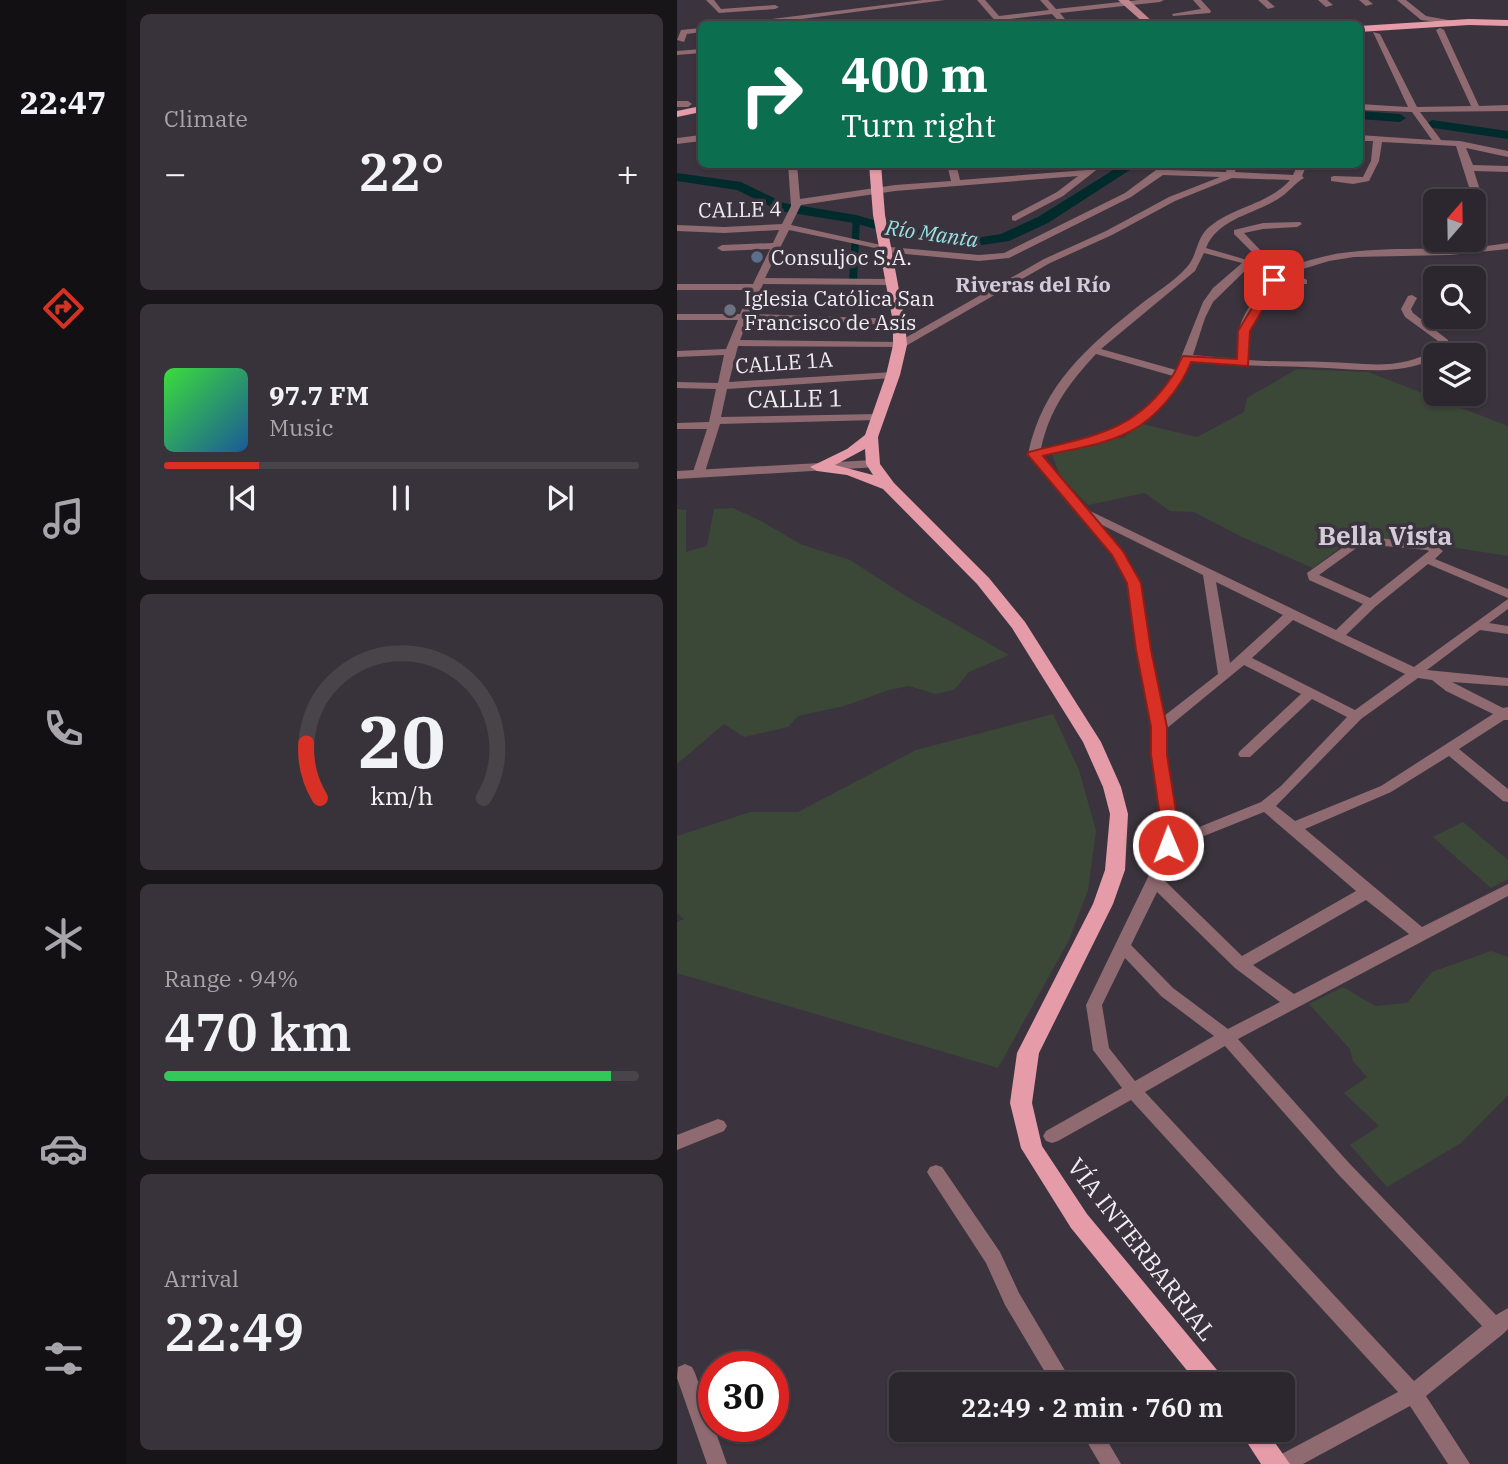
<!DOCTYPE html>
<meta charset="utf-8">
<style>
body{margin:0;font-family:"IBM Plex Serif",serif;background:#38333a;color:#f1f3f6;height:100vh;display:flex;flex-direction:column;font-size:26px;white-space:nowrap}
*{box-sizing:border-box;margin:0}
p{font-size:23px;color:#a6a5aa}
.icon{flex:none;width:38px;height:38px;fill:none;stroke:currentColor;stroke-width:2;stroke-linecap:round;stroke-linejoin:round}
.map{position:relative;flex:1;overflow:hidden}
.drawer{display:flex;flex-direction:column;gap:14px;padding:14px;background:#181519;width:551px}
.drawer>*{flex:none}
.banner{position:absolute;left:21px;top:21px;width:665px;height:147px;border-radius:10px;box-shadow:0 2px 5px #0004,0 0 0 2px #48444a;background:#0b6e4f;color:#fff;overflow:hidden}
.needle{width:46px;rotate:20deg}
.tools{position:absolute;left:746px;top:189px;display:grid;gap:14px}
.tools a{display:grid;place-items:center;width:63px;height:63px;border-radius:10px;background:#2c272e;box-shadow:0 2px 5px #0004,0 0 0 2px #48444a;font-size:35px}
.speed{position:absolute;left:21px;top:1351px;display:flex;gap:14px;font-size:35px;font-weight:700;text-align:center}
.speed>*{display:grid;place-content:center;width:91px;height:91px;border-radius:50%;background:#2c272e;box-shadow:0 2px 5px #0004,0 0 0 2px #48444a;line-height:1}
.speed .limit{border:10px solid #d22;background:#fff;color:#111}
.pin{position:absolute;display:grid;place-items:center;width:60px;height:60px;color:#fff;margin:-30px;border-radius:14px;box-shadow:0 4px 10px #0006}
.me{position:absolute;width:77px;margin:-38px;rotate:359deg;stroke-linejoin:round;filter:drop-shadow(0 0 5px #0008)}
.turn{display:flex;align-items:center;gap:24px;height:147px;padding:0 28px;font-size:32px}
.turn .icon{width:91px;height:91px;stroke-width:2.5}
.turn b{display:block;font-size:49px;line-height:60px}
.big{font-size:52px;font-weight:600;line-height:1.1}
.drawer .tile{flex:1;display:flex;flex-direction:column;justify-content:center;gap:10px;min-width:0;padding:0 24px;border-radius:10px;background:#38333a}
.drawer .dial{align-items:center;gap:0}
.dial svg{height:182px;overflow:visible;fill:none;stroke:#48444a;stroke-width:7;stroke-linecap:round;text-anchor:middle}
.dial text{fill:#f1f3f6;stroke:none}
.song{display:flex;align-items:center;gap:21px}
.cover{width:84px;height:84px;border-radius:10px;background:linear-gradient(135deg,hsl(120 70% 55%),hsl(210 70% 35%))}
.played{height:7px;border-radius:4px;background:linear-gradient(90deg,#d93025 20%,#48444a 20%)}
.keys{display:flex;justify-content:space-around;direction:ltr}
.heat{display:flex;justify-content:space-between;align-items:center;font-size:38px;direction:ltr}
.charge{height:10px;border-radius:5px;background:linear-gradient(90deg,#34c759 94%,#48444a 0)}
.trip{position:absolute;left:212px;top:1372px;width:406px;height:70px;border-radius:10px;background:#2c272e;box-shadow:0 2px 5px #0004,0 0 0 2px #48444a;font-weight:600;line-height:70px;text-align:center}
main{display:flex;flex:1;min-height:0}
.tab-bar{display:flex;flex-direction:column;width:126px;justify-content:space-around;align-items:center;background:#121012;color:#a6a5aa}
.tab-bar .icon{width:49px;height:49px}
.tab-bar .selected{color:#d93025}
.tab-bar b{font-size:32px;color:#f1f3f6}
.map>svg:first-child{display:block}
.green{fill:#3b4837}
.lines{fill:none;stroke-linecap:round;stroke-linejoin:round}
.canal{fill:#002b2c;fill-rule:evenodd}
.river{fill:#002b2c;fill-rule:evenodd}
.minor{fill:#8f6a70;fill-rule:evenodd}
.tertiary{fill:#8f6a70;fill-rule:evenodd}
.secondary{fill:#c08690;fill-rule:evenodd}
.primary{fill:#e59ba8;fill-rule:evenodd}
.route{fill:#d93025;stroke:#8d1f18;stroke-width:2}
.service-dot{fill:#5c6f8a;stroke:#3b343e;stroke-width:2.5}
.worship-dot{fill:#6b7280;stroke:#3b343e;stroke-width:2.5}
.labels{text-anchor:middle;dominant-baseline:central;stroke-width:7;stroke-linejoin:round;paint-order:stroke}
.far-street-label{font-size:21px;fill:#f1edf3;stroke:#3b343e}
.far-water-label{font-size:21px;font-style:italic;fill:#96e3e4;stroke:#3b343e}
.far-poi-label{font-size:21px;fill:#f1edf3;stroke:#3b343e;text-anchor:start}
.far-neighbourhood-label{font-size:21px;font-weight:bold;fill:#d3cbd7;stroke:#3b343e}
.street-label{font-size:24px;fill:#f1edf3;stroke:#3b343e}
.neighbourhood-label{font-size:26px;font-weight:bold;fill:#d3cbd7;stroke:#3b343e}
</style>
<main>
<nav class="tab-bar">
<b>22:47</b>
<svg class="icon selected" aria-label="directions" viewBox="0 0 24 24"><path d="M12 3l9 9-9 9-9-9zM9 14v-3h6M13 9l2 2-2 2"/></svg>
<svg class="icon" aria-label="music" viewBox="0 0 24 24"><path d="M9 18V5l10-2v13"/><circle cx="6" cy="18" r="3"/><circle cx="16" cy="16" r="3"/></svg>
<svg class="icon" aria-label="phone" viewBox="0 0 24 24"><path d="M5 4h4l2 5-3 2q2 4 5 5l2-3 5 2v4C11 20 4 13 5 4z"/></svg>
<svg class="icon" aria-label="climate" viewBox="0 0 24 24"><path d="M12 3v18M4 7l16 10M4 17L20 7"/></svg>
<svg class="icon" aria-label="car" viewBox="0 0 24 24"><path d="M5 17H2v-5l4-1 3-4h7l3 4 3 1v5h-3M9 17h6M6 11h13"/><circle cx="7" cy="17" r="2"/><circle cx="17" cy="17" r="2"/></svg>
<svg class="icon" aria-label="filters" viewBox="0 0 24 24"><path d="M4 7h16M4 17h16"/><circle cx="9" cy="7" r="2"/><circle cx="15" cy="17" r="2"/></svg>
</nav>
<section class="drawer">
<div class="tile"><p>Climate</p>
<div class="heat"><a>−</a><b class="big">22°</b><a>+</a></div>
</div>
<div class="tile">
<div class="song"><i class="cover"></i><div><b>97.7 FM</b><p>Music</p></div></div>
<div class="played"></div>
<div class="keys"><svg class="icon" aria-label="previous" viewBox="0 0 24 24"><path d="M18 5L8 12l10 7zM5 5v14"/></svg><svg class="icon" aria-label="pause" viewBox="0 0 24 24"><path d="M8 5v14M16 5v14"/></svg><svg class="icon" aria-label="next" viewBox="0 0 24 24"><path d="M6 5l10 7-10 7zM19 5v14"/></svg></div>
</div>
<div class="tile dial"><svg viewBox="0 0 100 80">
<path d="M14 69A42 42 0 1 1 86 69"/>
<path d="M14 69A42 42 0 0 1 8 45" stroke="#d93025"/>
<text x="50" y="56" font-size="32" font-weight="700">20</text>
<text x="50" y="72" font-size="11">km/h</text>
</svg></div>
<div class="tile"><p>Range · 94%</p><b class="big">470 km</b><div class="charge"></div></div>
<div class="tile"><p>Arrival</p><b class="big">22:49</b></div>
</section>
<div class="map">
<svg width="831" height="1464" viewBox="0 0 831 1464">
<rect width="100%" height="100%" fill="#3b343e"/>
<g class="green">
<polygon points="620,369 691,372 831,426 831,556 755,544 677,537 636,568 563,536 517,512 493,511 468,493 411,505 383,476 375,454 447,437 465,424 520,437 567,412 570,398"/>
<polygon points="56,508 84,521 123,544 173,560 227,595 332,655 292,672 277,690 259,694 232,686 212,690 167,706 121,716 111,727 67,737 47,724 0,764 0,509 9,510 9,552 30,546 37,509"/>
<polygon points="376,714 402,770 419,831 411,890 392,940 321,1068 0,973 0,922 7,919 0,913 0,836 73,812 121,812 239,750"/>
<polygon points="786,822 831,860 831,879 814,888 756,837"/>
<polygon points="814,951 831,957 831,1095 784,1143 710,1187 673,1145 702,1126 667,1093 690,1077 676,1061 673,1049 632,1004 666,987 698,1006 730,1003 755,972"/>
</g>
<g class="lines">
<polygon class="canal" points="176,217 183,219 180,282 176,285 172,282"/>
<g class="river">
<polygon points="682,111 723,114 729,118 723,122 682,119"/>
<polygon points="755,120 831,131 831,139 750,127 749,124"/>
<polygon points="446,164 462,164 371,223 332,241 305,245 227,237 177,223 103,211 60,190 0,181 0,173 64,182 107,203 179,215 228,229 305,237 324,234 361,217"/>
</g>
<g class="minor">
<polygon points="29,0 37,0 44,9 98,5 102,7 98,9 42,13"/>
<polygon points="246,0 268,0 87,24 68,24 72,22"/>
<polygon points="300,0 308,0 322,16 372,10 363,0 371,0 379,9 462,0 487,0 483,2 383,13 392,24 384,24 375,14 325,20 327,24 321,24"/>
<polygon points="516,0 524,0 534,11 533,13 496,16 495,14 524,9"/>
<polygon points="581,0 590,0 598,7 591,9"/>
<polygon points="641,0 650,0 656,5 649,7"/>
<polygon points="682,0 691,0 696,4 689,6"/>
<polygon points="720,0 729,0 749,16 782,22 778,24 744,20"/>
<polygon points="24,28 24,32 10,34 7,42 0,40 4,30"/>
<polygon points="763,28 767,30 802,106 831,105 831,111 743,112 764,140 783,141 831,151 831,157 789,148 796,165 831,166 831,172 797,171 802,187 811,201 809,203 803,203 792,187 779,146 705,142 702,161 692,181 676,184 654,181 654,177 657,176 686,177 694,161 696,141 682,141 682,135 755,140 735,112 682,110 682,104 731,107 696,32 703,34 740,107 794,106 759,30"/>
<polygon points="24,49 24,53 0,55 0,51"/>
<polygon points="0,101 11,101 15,104 11,107 0,107"/>
<polygon points="24,135 24,141 0,144 0,138"/>
<path d="M111,164H120L123,199L218,185L274,181L270,164H279L283,180L409,170L417,164H427L386,196L338,221L335,220V216L380,192L401,176L218,191L124,205L114,225L213,247L302,255L327,253L448,193L487,164H497L492,170L549,172L551,164H560L558,172L616,175L621,164H630L625,176L627,178C618,183 611,193 601,199C577,214 540,219 529,248L577,262L536,302L528,318L516,355L561,359C561,350 560,340 562,331C566,309 587,287 602,272L580,257L557,234V230L586,223L623,222L625,224L620,227L586,229L567,233L586,253L609,267C630,261 651,254 673,252C725,246 778,252 831,243V249L773,255L677,257L652,261L616,272L630,280V284H622L609,276L595,291L578,317L572,331L571,360C597,362 623,361 649,362C689,363 726,372 761,347V341L728,317L724,309L731,296L735,295L740,298L734,309L736,313L771,340L770,350L763,355H758L757,359C722,375 688,370 650,368C604,366 559,366 514,362C485,430 432,441 365,456L411,510L659,630L686,604L632,580L630,573L682,536L757,544L766,551L758,559L831,589V598L751,564L699,606L669,635L737,667L831,599V609L812,623L831,626V634L803,630L750,670L831,678V686L775,682L826,708L831,707V720H827L782,749L831,789V802L826,801L772,756L714,792L628,829L745,927L831,884V896L561,1039L672,1163L819,1315L831,1308V1329L826,1334L749,1396L793,1464H771L733,1406L626,1464H596L599,1457L721,1392L454,1100L381,1141L375,1143L369,1141L366,1136L369,1131L445,1088L416,1050L409,1005L472,875L484,845L486,830L475,755V727L459,650L451,583L436,555L351,454C366,384 410,347 464,304C479,292 498,281 510,267C520,256 519,240 530,229C554,207 591,205 613,180L555,178L498,201L435,235L373,263L227,347L61,346L52,382L216,372L221,375L216,378L50,389L44,417L199,414L205,417L199,420L43,424L27,475L25,477H17L15,475L30,429H0V423L32,422L39,389L0,388V382L41,383L47,355L0,357V351L49,349L61,320H0V314H63L73,290H0V284H76L93,249L45,251L40,248L45,245L96,243L102,230L47,233L0,231V225L47,227L105,224L114,206ZM486,175L543,177L492,197L429,231L367,259L221,342L63,340L71,320L222,325L227,322L222,319L74,314L86,284L213,285L218,282L213,279L88,278L112,230L203,249L208,252L302,261L332,258L454,197ZM527,253L565,263L536,288L526,302L499,370L424,349L518,271ZM419,354L496,376C464,429 419,437 364,449C372,410 392,383 419,354ZM423,524L526,575L541,674L487,716L473,650L463,583L445,551ZM685,544L750,550L752,551L693,598L642,575ZM539,582L606,615L553,663ZM616,620L728,674L678,710L575,658ZM567,665L624,694L563,751L561,754L563,757H573L635,699L670,717L604,786L584,802L500,836L489,755V729ZM741,678L755,680L769,691L816,714L704,786L618,821L599,806L684,719ZM587,812L679,891L565,956L486,879L497,848ZM480,892L558,968L603,1002L551,1029L496,988L454,945ZM689,900L732,934L617,994L576,965ZM448,958L484,996L537,1036L458,1081L432,1048L425,1005ZM548,1046L660,1173L805,1326L737,1381L468,1092Z"/>
<polygon points="41,1119 47,1121 50,1126 47,1131 0,1150 0,1135"/>
<polygon points="259,1165 265,1167 323,1252 342,1293 396,1384 375,1384 328,1305 309,1263 253,1177 250,1172 253,1167"/>
<polygon points="8,1364 15,1367 18,1373 50,1464 30,1464 0,1378 1,1367"/>
<polygon points="403,1430 424,1430 444,1464 423,1464"/>
</g>
<polygon class="tertiary" points="196,460 203,464 201,467 0,479 0,471"/>
<polygon class="secondary" points="441,0 452,0 478,24 468,24"/>
<g class="primary">
<polygon points="792,19 831,20 831,26 792,25 682,32 682,26"/>
<polygon points="24,106 24,112 0,117 0,111"/>
<path d="M192,164H204L208,215L228,322L230,345L223,375L201,437L203,464L217,483L312,578L348,622L424,742L444,787L451,814L448,870L436,904L362,1053L355,1103L365,1146L410,1214L545,1376L548,1384H521L394,1228L344,1148L333,1103L340,1053L416,904L428,870L433,814L426,787L406,742L335,628L300,584L206,489L170,475L140,471L133,467L170,449L188,435L209,375L216,345V322L196,215ZM188,449L189,464L196,475L158,465Z"/>
<polygon points="562,1430 589,1430 613,1464 584,1464"/>
</g>
</g>
<path class="route" d="M593,278L603,280L573,331L571,366L514,362C504,388 479,418 454,431C428,445 395,449 366,456L446,551L464,583L474,650L490,727V755L502,830L500,845L491,851L483,845L485,830L474,755V727L459,650L450,583L435,555L350,454L352,452C414,436 458,433 496,375C500,369 502,362 506,356L560,359L561,331Z"/>
<circle class="service-dot" cx="80" cy="257" r="7"/>
<circle class="worship-dot" cx="53" cy="310" r="7"/>
<g class="labels">
<g class="far-street-label">
<text transform="translate(63 209) rotate(-1)">CALLE 4</text>
<text transform="translate(107 362) rotate(-4)">CALLE 1A</text>
</g>
<g class="far-water-label">
<text transform="translate(255 233) rotate(8)">Río Manta</text>
</g>
<g class="far-poi-label">
<text x="94" y="257">Consuljoc S.A.</text>
<text x="67" y="298">Iglesia Católica San<tspan x="67" dy="24">Francisco de Asís</tspan></text>
</g>
<g class="far-neighbourhood-label">
<text x="356" y="284">Riveras del Río</text>
</g>
<g class="street-label">
<text transform="translate(118 398) rotate(-1)">CALLE 1</text>
<text transform="translate(465 1249) rotate(52)">VÍA INTERBARRIAL</text>
</g>
<g class="neighbourhood-label">
<text x="708" y="535">Bella Vista</text>
</g>
</g>
</svg>
<div class="tools">
<a><svg class="needle" viewBox="-14 -14 28 28"><path d="M0-13l5 13h-10z" fill="#e53935"/><path d="M0 13l5-13h-10z" fill="#a6a5aa"/></svg></a>
<a><svg class="icon" aria-label="search" viewBox="0 0 24 24"><circle cx="10" cy="10" r="6"/><path d="M15 15l6 6"/></svg></a>
<a><svg class="icon" aria-label="layers" viewBox="0 0 24 24"><path d="M12 4l9 5-9 5-9-5zM3 14l9 5 9-5"/></svg></a>
</div>
<div class="speed"><div class="limit">30</div></div>
<div class="pin" style="left:597px;top:280px;background:#d93025"><svg class="icon" aria-label="arrive" viewBox="0 0 24 24"><path d="M6 21V4h12l-3 4 3 4H6"/></svg></div>
<svg class="me" style="left:491px;top:845px" viewBox="-20 -20 40 40"><circle r="17" fill="#d93025" stroke="#fff" stroke-width="3"/><path d="M0-11L8 9 0 5-8 9z" fill="#fff"/></svg>
<div class="trip">22:49 · 2 min · 760 m</div>
<div class="banner">
<div class="turn"><svg class="icon" aria-label="right" viewBox="0 0 24 24"><path d="M7 20v-9h11M14 6l5 5-5 5"/></svg><div><b>400 m</b>Turn right</div></div>
</div>
</div>
</main>
